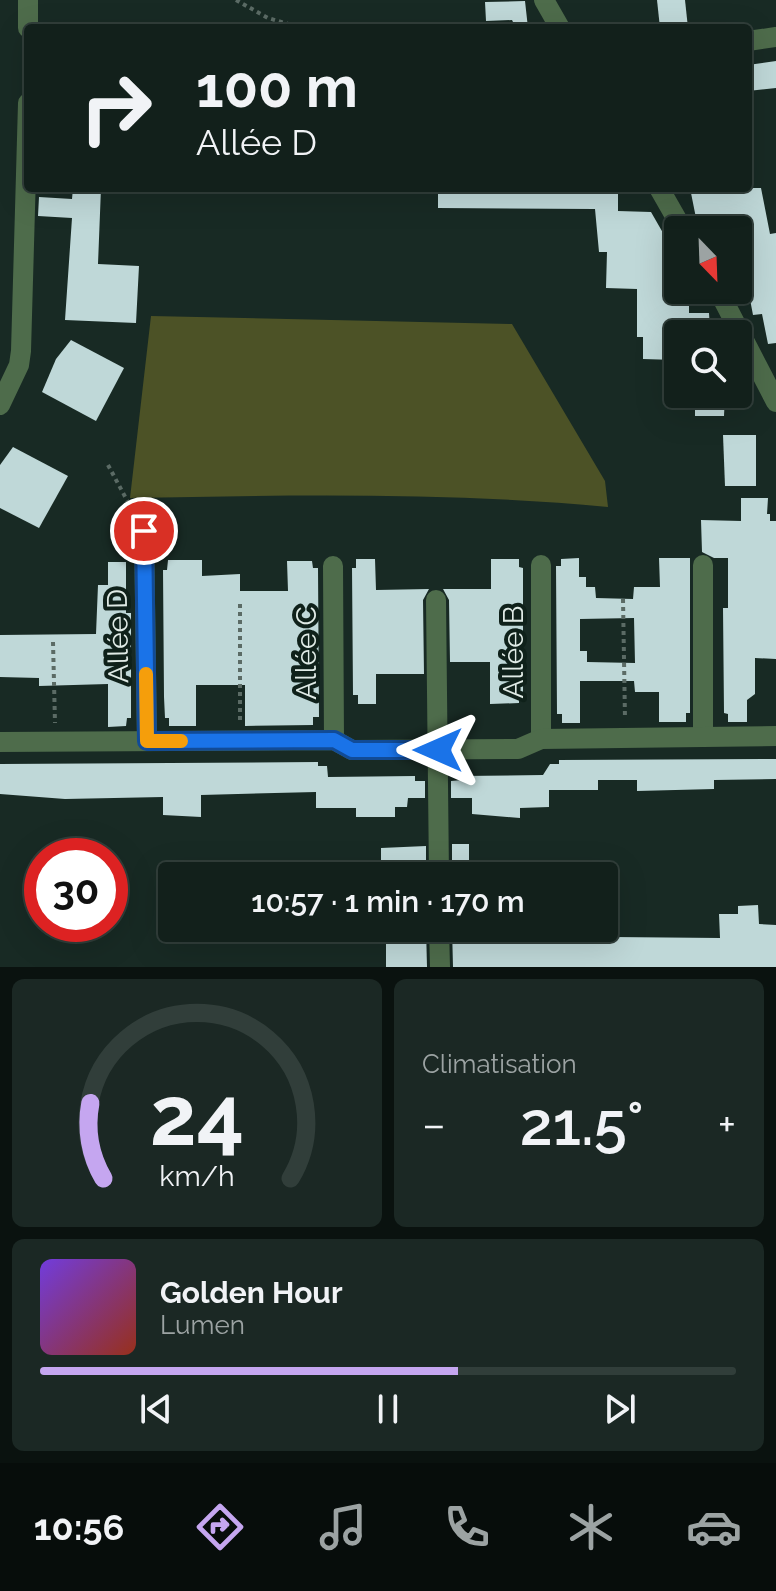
<!DOCTYPE html>
<html lang="fr">
<meta charset="utf-8">
<style>
body{margin:0;font-family:Raleway,sans-serif;background:#1b2824;color:#f1f3f6;height:100vh;display:flex;flex-direction:column;font-size:30px;white-space:nowrap}
*{box-sizing:border-box;margin:0}
p{font-size:26px;color:#9ca3a3}
.icon{flex:none;width:44px;height:44px;fill:none;stroke:currentColor;stroke-width:2;stroke-linecap:round;stroke-linejoin:round}
.map{position:relative;height:967px;overflow:hidden}
.panel{display:flex;flex-direction:column;gap:12px;padding:12px;background:#0a120f;flex:1}
.panel>*{flex:none}
.guide{position:absolute;left:24px;top:24px;width:728px;height:168px;border-radius:8px;box-shadow:0 8px 32px #0002,0 0 0 2px #313e3a;background:#12201b;color:#f1f3f6;overflow:hidden}
.needle{width:52px;rotate:157deg}
.tools{position:absolute;left:664px;top:216px;display:grid;gap:16px}
.tools a{display:grid;place-items:center;width:88px;height:88px;border-radius:8px;background:#12201b;box-shadow:0 8px 32px #0002,0 0 0 2px #313e3a;font-size:40px}
.speed{position:absolute;left:24px;top:838px;display:flex;gap:16px;font-size:40px;font-weight:700;text-align:center}
.speed>*{display:grid;place-content:center;width:104px;height:104px;border-radius:50%;background:#12201b;box-shadow:0 8px 32px #0002,0 0 0 2px #313e3a;line-height:1}
.speed .limit{border:12px solid #d22;background:#fff;color:#111}
.pin{position:absolute;display:grid;place-items:center;width:68px;height:68px;color:#fff;margin:-34px;border:4px solid #fff;border-radius:50%;box-shadow:0 2px 8px #0007}
.me{position:absolute;width:88px;margin:-44px;rotate:270deg;stroke-linejoin:round;filter:drop-shadow(0 0 6px #0008)}
.turn{display:flex;align-items:center;gap:28px;height:168px;padding:0 40px;font-size:36px}
.turn .icon{width:104px;height:104px;stroke-width:2.5}
.turn b{display:block;font-size:56px;line-height:68px}
.big{font-size:60px;font-weight:600;line-height:1.1}
.panel .widget{flex:1;display:flex;flex-direction:column;justify-content:center;gap:12px;min-width:0;padding:0 28px;border-radius:12px;background:#1b2824}
.panel .dial{align-items:center;gap:0}
.dial svg{height:208px;overflow:visible;fill:none;stroke:#313e3a;stroke-width:7;stroke-linecap:round;text-anchor:middle}
.dial text{fill:#f1f3f6;stroke:none}
.song{display:flex;align-items:center;gap:24px}
.cover{width:96px;height:96px;border-radius:12px;background:linear-gradient(135deg,hsl(260 70% 55%),hsl(10 70% 35%))}
.played{height:8px;border-radius:4px;background:linear-gradient(90deg,#c5a6f0 60%,#313e3a 60%)}
.keys{display:flex;justify-content:space-around;direction:ltr}
.heat{display:flex;justify-content:space-between;align-items:center;font-size:44px;direction:ltr}
.panel .tiles{flex:1;display:grid;gap:12px;grid-template-columns:1fr 1fr}
.widget:last-child{grid-column:span 2}
.trip{position:absolute;left:158px;top:862px;width:460px;height:80px;border-radius:8px;background:#12201b;box-shadow:0 8px 32px #0002,0 0 0 2px #313e3a;font-weight:600;line-height:80px;text-align:center}
.tabs{display:flex;height:128px;justify-content:space-around;align-items:center;background:#070d0b;color:#9ca3a3}
.tabs .icon{width:56px;height:56px}
.tabs .active{color:#c5a6f0}
.tabs b{font-size:36px;color:#f1f3f6}
.map>svg:first-child{display:block}
.green{fill:#4c5226}
.building{fill:#bfd8d8;fill-rule:evenodd}
.lines{fill:none;stroke-linecap:round;stroke-linejoin:round}
.path{stroke:#5b6b65;stroke-width:4;stroke-dasharray:4 4;stroke-linecap:butt}
.minor{stroke:#4e6c4b;stroke-width:20}
.route-casing{stroke:#114b97;stroke-width:20}
.route{stroke:#1a73e8;stroke-width:14}
.slow{stroke:#f59e0b;stroke-width:14}
.labels{text-anchor:middle;dominant-baseline:central;stroke-width:8;stroke-linejoin:round;paint-order:stroke}
.street-label{font-size:28px;fill:#e0ebe6;stroke:#0f211a}
</style>
<div class="map">
<svg width="776" height="967" viewBox="0 0 776 967">
<rect width="100%" height="100%" fill="#182a24"/>
<path class="green" d="M151,316L512,324L605,481L608,507C451,492 289,495 130,498Z"/>
<g class="building">
<polygon points="657,0 685,0 688,28 660,28"/>
<polygon points="525,1 528,28 516,28 512,20 486,21 485,2"/>
<polygon points="776,61 776,88 748,91 748,65"/>
<polygon points="73,188 101,188 98,264 139,266 136,323 65,320 72,218 38,216 39,197 72,199"/>
<polygon points="590,188 618,188 618,211 651,212 678,259 678,290 689,290 689,313 709,313 710,330 676,330 675,360 643,359 643,337 637,337 637,289 606,288 607,252 599,252 595,209 438,208 438,192 590,191"/>
<polygon points="690,188 761,188 770,234 776,233 776,343 768,344 762,314 753,315 745,273 738,275 738,230 716,230 715,225 698,228"/>
<polygon points="71,340 124,368 96,421 42,392 56,359"/>
<polygon points="701,394 725,394 724,416 695,416 695,397"/>
<polygon points="723,435 756,435 756,486 725,486"/>
<polygon points="13,447 68,476 39,528 0,508 0,465"/>
<polygon points="741,498 768,498 767,514 770,514 770,521 776,521 776,659 755,658 755,694 747,700 747,722 728,722 728,714 724,713 723,608 728,608 728,558 714,558 702,552 701,520 741,521"/>
<path d="M579,558V577H586V587H595L596,598L633,599L634,587H660L659,558H690V713H686V722H659V692H635L634,681H580V723H562V714H557L556,566H561V559ZM634,618L635,663L587,662V651H580V619Z"/>
<polygon points="356,559 375,559 376,590 429,589 423,600 424,674 376,674 376,704 358,704 358,695 353,695 352,568 356,568"/>
<polygon points="491,559 519,559 519,567 523,568 523,693 519,694 519,703 490,704 490,662 450,662 449,600 443,589 491,589"/>
<polygon points="168,560 202,560 202,576 240,574 240,591 288,591 287,561 312,561 313,568 318,568 319,717 313,717 313,725 245,726 245,685 196,685 196,726 169,726 169,718 165,718 164,697 163,570 167,570"/>
<polygon points="108,562 126,562 126,613 131,613 131,718 127,718 126,726 108,727 108,684 39,686 39,678 0,677 0,635 96,634 98,585 108,585"/>
<polygon points="776,759 776,779 714,780 714,789 637,791 637,780 598,780 598,790 549,790 549,807 520,808 520,818 472,814 472,798 451,798 451,781 462,780 462,776 543,775 550,764 559,764 559,760"/>
<polygon points="318,762 318,766 327,766 328,777 415,776 415,781 425,781 425,798 408,798 407,807 395,807 395,817 356,817 356,808 316,808 316,792 201,795 201,817 163,815 163,797 65,799 0,794 0,764"/>
<rect x="452" y="844" width="17" height="32"/>
<polygon points="426,846 426,876 381,876 381,848"/>
<polygon points="758,905 759,924 776,925 776,967 453,967 452,928 466,928 467,944 510,943 510,931 552,928 612,928 612,937 720,938 719,914 738,914 738,906"/>
<polygon points="386,928 426,928 427,967 386,967"/>
</g>
<g class="lines">
<g class="path">
<polyline points="236,0 268,18 302,28"/>
<polyline points="108,465 135,515"/>
<polyline points="623,599 625,719"/>
<polyline points="240,604 240,722"/>
<polyline points="53,642 55,723"/>
</g>
<g class="minor">
<polyline points="28,0 28,28"/>
<polyline points="544,0 560,28"/>
<polyline points="748,41 776,37"/>
<polyline points="659,188 683,230"/>
<polyline points="718,290 776,402"/>
<polyline points="0,405 19,365 21,351 28,103"/>
<polyline points="144,531 147,741"/>
<polyline points="333,566 334,740"/>
<polyline points="436,600 439,876"/>
<polyline points="703,737 703,565"/>
<polyline points="541,739 541,565"/>
<polyline points="0,742 334,740 352,750 518,749 541,739 776,736"/>
<polyline points="439,928 440,967"/>
</g>
</g>
<g class="lines">
<defs>
<polyline id="route" points="144,531 147,741 334,740 352,750 438,750"/>
</defs>
<use href="#route" class="route-casing"/>
<use href="#route" class="route"/>
<polyline class="slow" points="146,674 147,741 181,741"/>
</g>
<g class="labels">
<g class="street-label">
<text transform="translate(118 636) rotate(-91)">Allée D</text>
<text transform="translate(513 652) rotate(-90)">Allée B</text>
<text transform="translate(306 653) rotate(-90)">Allée C</text>
</g>
</g>
</svg>
<div class="tools">
<a><svg class="needle" viewBox="-14 -14 28 28"><path d="M0-13l5 13h-10z" fill="#e53935"/><path d="M0 13l5-13h-10z" fill="#9ca3a3"/></svg></a>
<a><svg class="icon" aria-label="search" viewBox="0 0 24 24"><circle cx="10" cy="10" r="6"/><path d="M15 15l6 6"/></svg></a>
</div>
<div class="speed"><div class="limit">30</div></div>
<div class="pin" style="left:144px;top:531px;background:#d93025"><svg class="icon" aria-label="arrive" viewBox="0 0 24 24"><path d="M6 21V4h12l-3 4 3 4H6"/></svg></div>
<svg class="me" style="left:438px;top:750px" viewBox="-20 -20 40 40"><path d="M0-17L14 15 0 8-14 15z" fill="#1a73e8" stroke="#fff" stroke-width="4"/></svg>
<div class="trip">10:57 · 1 min · 170 m</div>
<div class="guide">
<div class="turn"><svg class="icon" aria-label="right" viewBox="0 0 24 24"><path d="M7 20v-9h11M14 6l5 5-5 5"/></svg><div><b>100 m</b>Allée D</div></div>
</div>
</div>
<section class="panel">
<div class="tiles">
<div class="widget dial"><svg viewBox="0 0 100 80">
<path d="M14 69A42 42 0 1 1 86 69"/>
<path d="M14 69A42 42 0 0 1 9 40" stroke="#c5a6f0"/>
<text x="50" y="56" font-size="32" font-weight="700">24</text>
<text x="50" y="72" font-size="11">km/h</text>
</svg></div>
<div class="widget"><p>Climatisation</p>
<div class="heat"><a>−</a><b class="big">21.5°</b><a>+</a></div>
</div>
<div class="widget">
<div class="song"><i class="cover"></i><div><b>Golden Hour</b><p>Lumen</p></div></div>
<div class="played"></div>
<div class="keys"><svg class="icon" aria-label="previous" viewBox="0 0 24 24"><path d="M18 5L8 12l10 7zM5 5v14"/></svg><svg class="icon" aria-label="pause" viewBox="0 0 24 24"><path d="M8 5v14M16 5v14"/></svg><svg class="icon" aria-label="next" viewBox="0 0 24 24"><path d="M6 5l10 7-10 7zM19 5v14"/></svg></div>
</div>
</div>
</section>
<nav class="tabs">
<b>10:56</b>
<svg class="icon active" aria-label="directions" viewBox="0 0 24 24"><path d="M12 3l9 9-9 9-9-9zM9 14v-3h6M13 9l2 2-2 2"/></svg>
<svg class="icon" aria-label="music" viewBox="0 0 24 24"><path d="M9 18V5l10-2v13"/><circle cx="6" cy="18" r="3"/><circle cx="16" cy="16" r="3"/></svg>
<svg class="icon" aria-label="phone" viewBox="0 0 24 24"><path d="M5 4h4l2 5-3 2q2 4 5 5l2-3 5 2v4C11 20 4 13 5 4z"/></svg>
<svg class="icon" aria-label="climate" viewBox="0 0 24 24"><path d="M12 3v18M4 7l16 10M4 17L20 7"/></svg>
<svg class="icon" aria-label="car" viewBox="0 0 24 24"><path d="M5 17H2v-5l4-1 3-4h7l3 4 3 1v5h-3M9 17h6M6 11h13"/><circle cx="7" cy="17" r="2"/><circle cx="17" cy="17" r="2"/></svg>
</nav>
